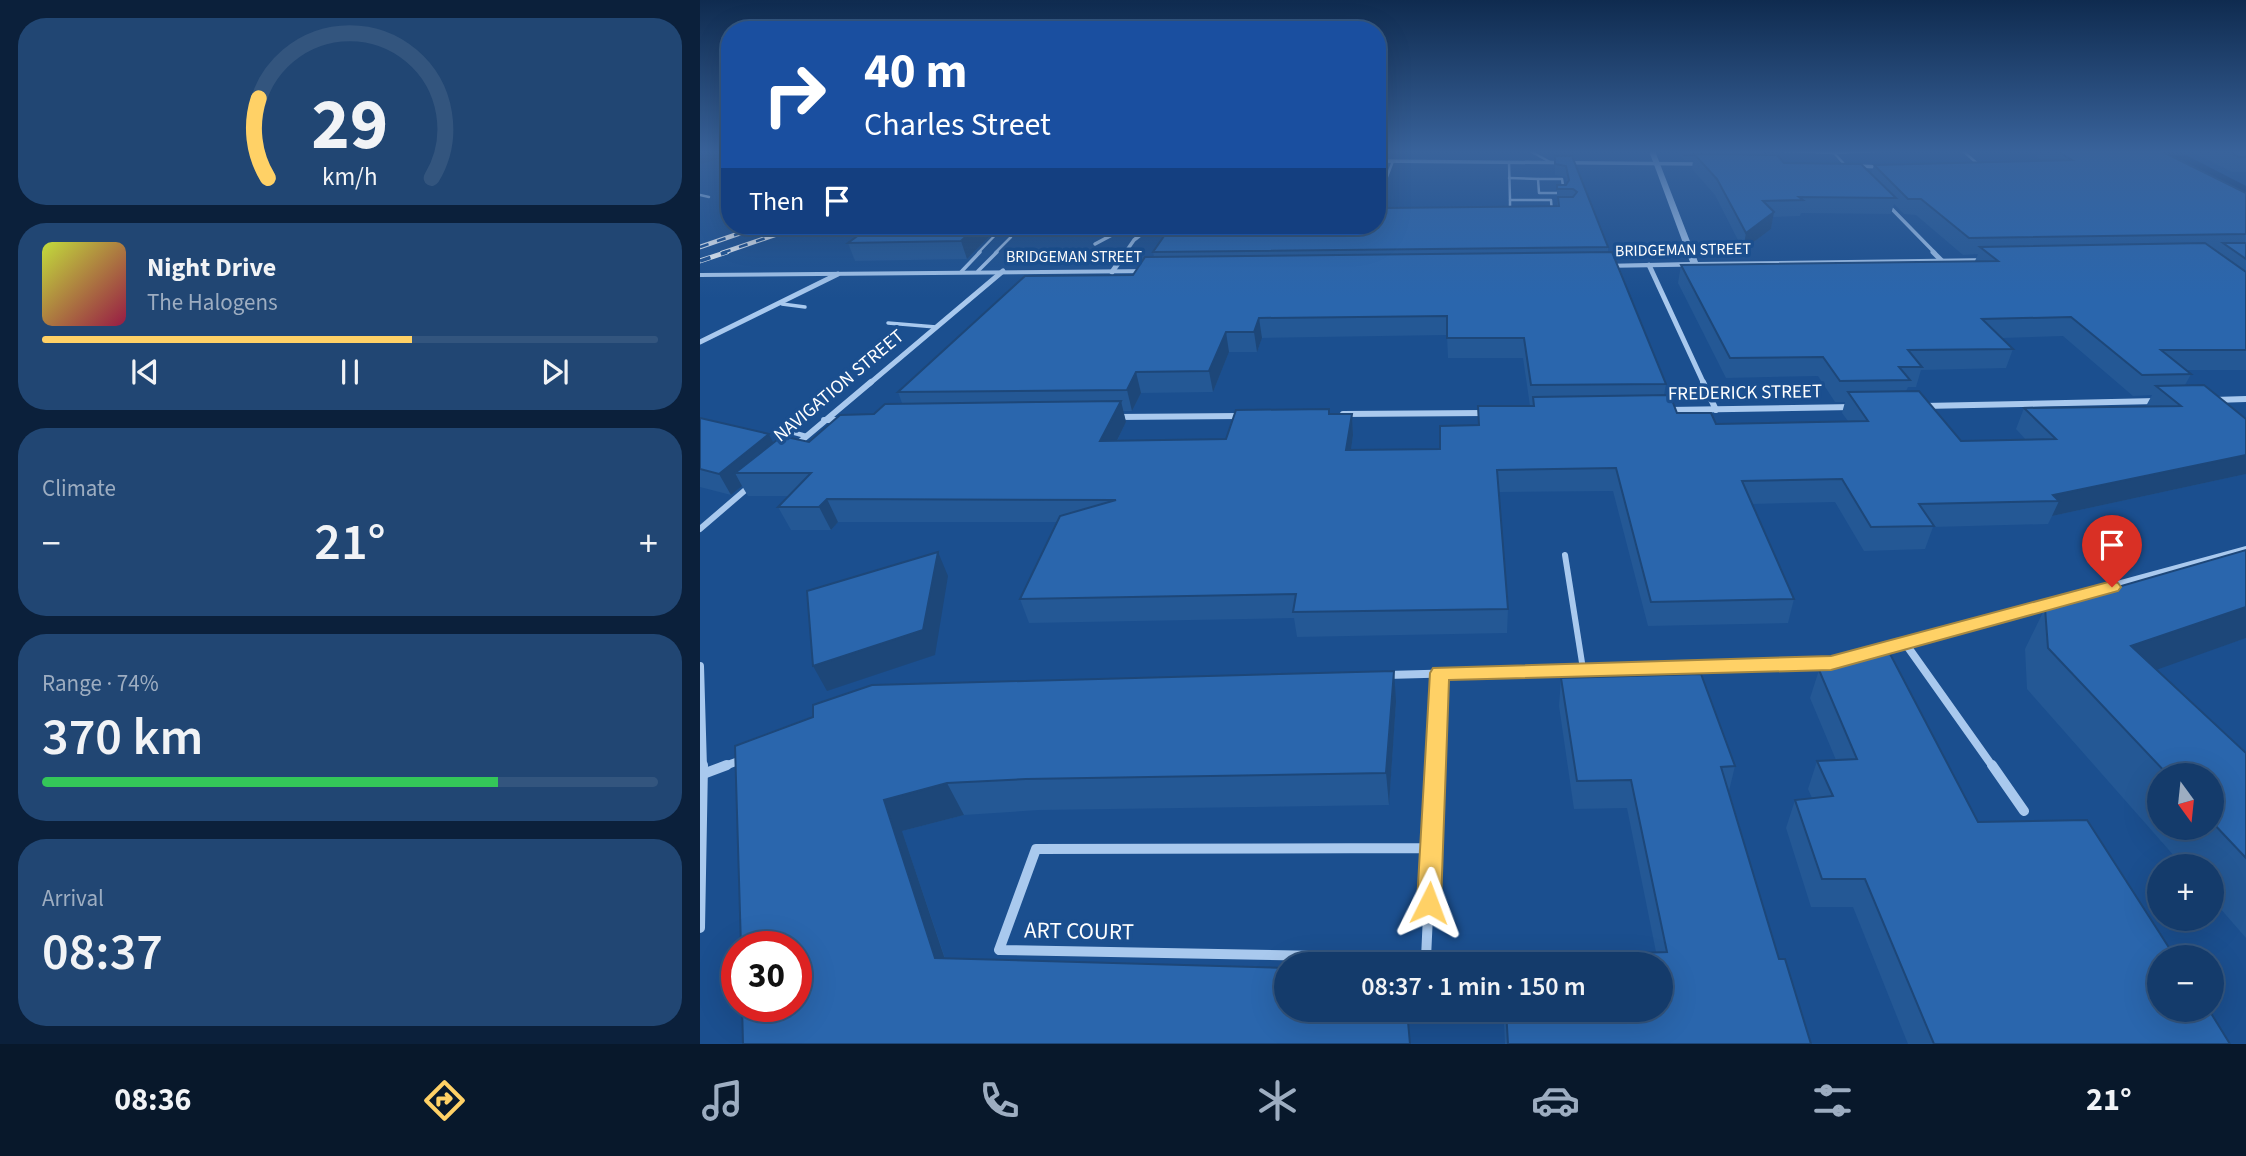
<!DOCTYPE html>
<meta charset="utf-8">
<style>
body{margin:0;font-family:"Source Sans 3",sans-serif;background:#214673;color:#f1f3f6;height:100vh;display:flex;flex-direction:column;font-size:26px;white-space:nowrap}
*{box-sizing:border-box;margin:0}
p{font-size:23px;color:#9dadc1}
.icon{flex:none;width:38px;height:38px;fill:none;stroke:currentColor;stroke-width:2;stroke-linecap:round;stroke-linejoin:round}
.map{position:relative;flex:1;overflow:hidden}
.side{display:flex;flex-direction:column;gap:18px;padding:18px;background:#0b203b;width:700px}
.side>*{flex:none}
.top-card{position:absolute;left:21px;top:21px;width:665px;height:214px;border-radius:28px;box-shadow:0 7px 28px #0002,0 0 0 2px #33557e;background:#1a4fa0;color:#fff;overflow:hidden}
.needle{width:46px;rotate:165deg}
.buttons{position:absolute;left:1447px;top:763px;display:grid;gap:14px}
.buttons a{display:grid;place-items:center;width:77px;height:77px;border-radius:50%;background:#143b6b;box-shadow:0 7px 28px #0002,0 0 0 2px #33557e;font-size:35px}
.speed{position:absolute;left:21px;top:931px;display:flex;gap:14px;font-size:35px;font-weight:700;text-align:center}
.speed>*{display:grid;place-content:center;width:91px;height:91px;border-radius:50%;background:#143b6b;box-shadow:0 7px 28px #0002,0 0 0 2px #33557e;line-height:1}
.speed .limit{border:10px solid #d22;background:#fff;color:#111}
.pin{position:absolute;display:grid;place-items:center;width:60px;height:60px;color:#fff;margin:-72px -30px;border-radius:50% 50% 50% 0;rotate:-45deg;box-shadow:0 0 7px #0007}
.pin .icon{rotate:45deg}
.me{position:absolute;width:77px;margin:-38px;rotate:3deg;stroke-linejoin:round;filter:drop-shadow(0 0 5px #0008)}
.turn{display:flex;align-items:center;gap:24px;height:147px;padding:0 28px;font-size:32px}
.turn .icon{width:91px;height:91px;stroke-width:2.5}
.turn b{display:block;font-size:49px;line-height:60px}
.then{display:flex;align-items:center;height:66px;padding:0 28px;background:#0003;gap:14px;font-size:26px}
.big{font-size:52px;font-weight:600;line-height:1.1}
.side .card{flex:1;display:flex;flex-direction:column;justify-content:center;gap:10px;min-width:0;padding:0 24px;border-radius:28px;background:#214673}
.side .dial{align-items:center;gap:0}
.dial svg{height:182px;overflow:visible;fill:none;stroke:#33557e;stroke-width:7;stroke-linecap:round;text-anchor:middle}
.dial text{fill:#f1f3f6;stroke:none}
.song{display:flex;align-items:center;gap:21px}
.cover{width:84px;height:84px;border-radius:10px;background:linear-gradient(135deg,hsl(70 70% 55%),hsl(340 70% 35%))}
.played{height:7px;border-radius:4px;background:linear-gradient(90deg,#ffd166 60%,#33557e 60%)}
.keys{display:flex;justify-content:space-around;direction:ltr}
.heat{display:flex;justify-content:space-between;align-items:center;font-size:38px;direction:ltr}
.charge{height:10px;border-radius:5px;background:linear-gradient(90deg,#34c759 74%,#33557e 0)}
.trip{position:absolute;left:574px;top:952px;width:399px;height:70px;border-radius:35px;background:#143b6b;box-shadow:0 7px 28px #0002,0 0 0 2px #33557e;font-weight:600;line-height:70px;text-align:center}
.menu{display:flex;height:112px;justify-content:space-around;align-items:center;background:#08182b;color:#9dadc1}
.menu .icon{width:49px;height:49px}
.menu .on{color:#ffd166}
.menu b{font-size:32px;color:#f1f3f6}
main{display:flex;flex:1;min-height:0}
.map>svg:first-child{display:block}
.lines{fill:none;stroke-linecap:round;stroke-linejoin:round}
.canal{fill:#123a6d;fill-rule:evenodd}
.service-far3{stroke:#a9c9ee;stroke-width:2.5}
.service-far2{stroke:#a9c9ee;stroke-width:3.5}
.service-far1{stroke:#a9c9ee;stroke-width:4.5}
.service{stroke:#a9c9ee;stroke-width:6}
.minor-far4{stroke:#a9c9ee;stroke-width:3.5}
.minor-far3{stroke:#a9c9ee;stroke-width:5}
.minor-far2{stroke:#a9c9ee;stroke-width:6}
.minor-far1{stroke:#a9c9ee;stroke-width:8}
.minor{stroke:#a9c9ee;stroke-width:10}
.tertiary{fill:#a9c9ee;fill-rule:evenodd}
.rail-far1-casing{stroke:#fff;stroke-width:4.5}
.rail-casing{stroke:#fff;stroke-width:5}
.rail-far1{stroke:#1b4f8f;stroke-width:2.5;stroke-dasharray:9;stroke-linecap:butt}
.rail{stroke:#1b4f8f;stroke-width:3.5;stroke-dasharray:11;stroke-linecap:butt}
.wall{fill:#245895;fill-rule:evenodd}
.shaded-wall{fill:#1d4779}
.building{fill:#2a66ad;stroke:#1d4779;stroke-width:2}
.route{fill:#ffd166;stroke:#a68842;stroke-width:2}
.labels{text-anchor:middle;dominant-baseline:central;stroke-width:7;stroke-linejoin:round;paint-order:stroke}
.far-street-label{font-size:16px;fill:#fff;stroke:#1b4f8f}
.street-label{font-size:19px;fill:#fff;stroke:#1b4f8f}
.near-street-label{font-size:23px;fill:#fff;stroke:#1b4f8f}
</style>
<main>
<section class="side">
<div class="card dial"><svg viewBox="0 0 100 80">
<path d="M14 69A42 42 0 1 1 86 69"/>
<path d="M14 69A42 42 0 0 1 10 34" stroke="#ffd166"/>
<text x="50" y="56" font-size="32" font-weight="700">29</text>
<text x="50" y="72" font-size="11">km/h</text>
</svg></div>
<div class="card">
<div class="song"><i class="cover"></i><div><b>Night Drive</b><p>The Halogens</p></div></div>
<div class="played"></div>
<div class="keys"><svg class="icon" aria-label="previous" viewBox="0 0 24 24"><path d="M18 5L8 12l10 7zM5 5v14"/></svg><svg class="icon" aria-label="pause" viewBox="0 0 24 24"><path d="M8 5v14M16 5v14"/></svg><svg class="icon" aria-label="next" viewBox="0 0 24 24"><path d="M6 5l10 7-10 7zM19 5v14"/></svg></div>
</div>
<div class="card"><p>Climate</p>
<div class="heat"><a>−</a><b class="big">21°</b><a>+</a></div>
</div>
<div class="card"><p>Range · 74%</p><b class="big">370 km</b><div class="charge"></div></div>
<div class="card"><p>Arrival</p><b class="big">08:37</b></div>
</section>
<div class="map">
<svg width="1546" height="1044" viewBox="0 0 1546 1044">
<rect width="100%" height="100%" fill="#1b4f8f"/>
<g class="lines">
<polygon class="canal" points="1452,151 1478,151 1546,186 1546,202"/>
<g class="service-far3">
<polyline points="830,151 850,162"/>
<polyline points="1084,151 1134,153"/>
<polyline points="1263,151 1279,165"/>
<polyline points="809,162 810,200"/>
<polyline points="1146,166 1134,153 1178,151"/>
<polyline points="809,178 838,179"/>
<polygon points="838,179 862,179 864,193 839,193"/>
<polyline points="0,195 9,197"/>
<polygon points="810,200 851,200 852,214 810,214"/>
<polyline points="677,203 693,161"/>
<polyline points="278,253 304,226"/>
<polyline points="295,253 311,237"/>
</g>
<g class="service-far2">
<polyline points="278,271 297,252"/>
<polyline points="261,272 280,252"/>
<polyline points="82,304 105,307"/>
<polyline points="188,323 236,327"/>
</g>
<polyline class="service-far1" points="84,430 106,436"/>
<polyline class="service" points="865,555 883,669"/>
<g class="minor-far4">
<polyline points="677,161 1000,164"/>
<polyline points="1155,166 1182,167"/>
<polyline points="1188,205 1235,253"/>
<polyline points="395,244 429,226"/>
<polyline points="425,253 434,240 452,226"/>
</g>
<g class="minor-far3">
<polyline points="1233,252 1242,261"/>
<polyline points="949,265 1004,384"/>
<polyline points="412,272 426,252"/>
<polyline points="0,342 138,274"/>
<polyline points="169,384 303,271"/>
</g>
<g class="minor-far2">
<polyline points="1003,382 1016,410"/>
<polyline points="1514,400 1546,399"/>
<polyline points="1224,406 1457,401"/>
<polyline points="969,410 1153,407"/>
<polyline points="643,414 785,413"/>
<polyline points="416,417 540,416"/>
<polyline points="124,420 141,420"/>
<polyline points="95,446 171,382"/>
<polyline points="0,529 50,486"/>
<polyline points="1542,551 1546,550"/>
</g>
<g class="minor-far1">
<polyline points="1205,643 1293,767"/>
<polyline points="0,666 3,767"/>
<polyline points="687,675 1131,663 1546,550"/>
<polyline points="22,767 44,759"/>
<polyline points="735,767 740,673"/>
</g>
<g class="minor">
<polyline points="1292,765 1324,811"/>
<polyline points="3,774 27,765"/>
<polyline points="731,848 336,849 299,950 726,958 735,765"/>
<polyline points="0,928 3,765"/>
</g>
<g class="tertiary">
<polygon points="949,151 955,151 998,262 1290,258 1294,260 1290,262 899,268 899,264 902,264 990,262"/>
<polygon points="453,269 454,271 450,273 0,277 0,273"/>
</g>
<defs>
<g id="rail-far1">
<polyline points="0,247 61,226"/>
<polyline points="22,253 101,226"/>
</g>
<polyline id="rail" points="0,261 27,252"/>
</defs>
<use href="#rail-far1" class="rail-far1-casing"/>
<use href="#rail" class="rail-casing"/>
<use href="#rail-far1" class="rail-far1"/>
<use href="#rail" class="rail"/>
</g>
<g class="wall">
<path d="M976,151H1064L1067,155L1084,163L1171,174L1174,165L1343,161L1337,157L1339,151H1461L1546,193V370H1485L1491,374L1485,385L1546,419V474L1352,516L1348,524L1233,527L1225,549L1164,551L1135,502L1052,504L1094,599L1088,623L948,626L913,491L799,492L808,609L807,633L597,637L594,618L329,623L320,599L357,522H138L131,530H91L78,507L89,496H48L42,486L31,495L0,487V418L69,434L73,443L109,442L174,414L202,403L198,392L433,275L454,257L453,252L687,208L857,207V185L867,184L866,177L855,175V156H872L908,247V252L966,384L964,395L977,413L1016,424L1148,421L1142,413L1145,402H1135L1118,376L1026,378L978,283L981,265L1275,261L1278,254L1263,255L1216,215L1204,214L1194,204L1191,214L1101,213L1100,216L1073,217L1071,229L1043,250L1015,195L992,169L993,160H984ZM747,335L748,358H823L830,406H778V425L740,449L651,450L653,435L652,414H630L629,409L526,439L417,441L426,422L423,411H432L441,393L513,392L529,352H557L562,338ZM1363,336L1433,396L1452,395L1446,406L1324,408L1316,429L1326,440L1261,441L1206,391L1208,387H1216L1221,370L1306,368L1313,349L1302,338Z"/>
<polygon points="1490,151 1546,151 1546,172 1532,172"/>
<polygon points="300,226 267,259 155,261 148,243"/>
<path d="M1546,550V638L1456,669L1546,753V938L1512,899V866H1483L1327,689L1325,649L1345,608ZM1460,775H1512V828H1460Z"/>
<polygon points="1119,670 1278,822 1530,1044 1208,1044 1153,907 1111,907 1086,828 1095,800 1112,798 1108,789 1117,761 1136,760 1110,698"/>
<polygon points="861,678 1035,766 1029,791 1079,959 1111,1044 805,1044 804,1024 796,1024 796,1010 961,1010 862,964 862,961 907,959 908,954 956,952 927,808 874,809 859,706"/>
<polygon points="696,702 689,805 339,810 264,815 202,831 245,958 43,1044 113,717"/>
</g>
<g class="shaded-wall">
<polygon points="0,151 30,151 30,156 1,164 0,162"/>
<polygon points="1074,212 1071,229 1043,250 1046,233"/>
<polygon points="277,226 300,226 267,259 261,241"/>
<polygon points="559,318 562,338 557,352 554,332"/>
<polygon points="526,332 529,352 513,392 509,371"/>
<polygon points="436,372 441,393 432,411 427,390"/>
<polygon points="421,401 426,422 406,463 400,441"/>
<polygon points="652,414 653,435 648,472 646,450"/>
<polygon points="69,434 79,454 35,473 42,486 31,495 19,474"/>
<polygon points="1546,455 1546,474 1352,516 1359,501 1353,495"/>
<polygon points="127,499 138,522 131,530 119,507"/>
<polygon points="238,552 248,576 235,655 127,691 113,666"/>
<polygon points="1546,607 1546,638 1408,687 1431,646"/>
<polygon points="694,671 696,702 689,805 686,773"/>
<polygon points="247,783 264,815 202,831 255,989 235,958 184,800"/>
</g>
<g class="building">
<polygon points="981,151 1064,151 1067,155 984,155"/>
<polygon points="1357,151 1461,151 1546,193 1546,234 1269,238 1221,199 1208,199 1174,165 1372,160"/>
<polygon points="1527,151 1546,151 1546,157 1539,157"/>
<polygon points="994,154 1077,155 1084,163 1161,164 1196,198 1099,197 1103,200 1063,201 1074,212 1046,233 1017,179"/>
<polygon points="855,156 872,156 908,247 453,252 471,226 677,226 677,201 686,201 685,208 859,206 858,197 873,197 877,192 873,189 857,189 857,185 866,185 869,180 866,166 855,164"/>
<polygon points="171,226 277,226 261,241 148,243"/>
<polygon points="1505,243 1546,272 1546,350 1461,350 1491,374 1442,375 1371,317 1282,319 1313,349 1208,350 1222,367 1199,367 1210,380 1140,381 1123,357 1030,358 981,265 1298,261 1280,247"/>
<polygon points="1523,243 1546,243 1546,259"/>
<polygon points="912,252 966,384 831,385 824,338 747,338 747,316 559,318 554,332 526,332 509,371 436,372 427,390 198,392 325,276 433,275 445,257"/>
<polygon points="1504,385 1546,419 1546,455 1353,495 1359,501 1219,504 1234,526 1171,527 1142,479 1042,481 1094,599 951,602 916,468 797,470 808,609 593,612 596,594 320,599 360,516 416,500 127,499 119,507 78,507 111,473 35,473 82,436 109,442 140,415 174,414 185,404 421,401 400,441 526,439 536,410 629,409 629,414 652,414 646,450 740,449 740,426 779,425 778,406 834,406 833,397 970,395 977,413 1011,413 1016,424 1168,421 1148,392 1219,391 1261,441 1356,439 1324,408 1481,406 1456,386"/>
<polygon points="0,418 69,434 19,474 0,469"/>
<polygon points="1546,550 1546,607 1431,646 1546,753 1546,858 1512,822 1512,775 1468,775 1348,648 1345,608"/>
<polygon points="238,552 223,630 113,666 107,591"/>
<polygon points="1188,650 1278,822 1387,820 1475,957 1460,957 1460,1010 1509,1010 1530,1044 1234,1044 1165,879 1122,879 1095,800 1133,796 1117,761 1157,759 1119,670"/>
<polygon points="694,671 686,773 326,779 247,783 184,800 235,958 586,968 586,1010 707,1010 710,1044 43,1044 42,1006 96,1006 96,947 41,947 35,746 113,717 113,705 172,685"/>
<polygon points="1001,674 1035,766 1021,767 1079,959 1085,959 1111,1044 808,1044 806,1010 961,1010 961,964 863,964 862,961 908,959 908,954 967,952 931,780 877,781 861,678"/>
</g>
<linearGradient id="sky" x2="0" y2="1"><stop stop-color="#0f2b4f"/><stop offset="0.51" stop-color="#39639b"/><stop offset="1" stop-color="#39639b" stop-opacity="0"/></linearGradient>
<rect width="1546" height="298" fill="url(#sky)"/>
<polygon class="route" points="1412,581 1418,583 1421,587 1418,591 1131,670 749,680 741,903 737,911 729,914 720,911 717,903 730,673 733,668 1131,656"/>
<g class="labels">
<g class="far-street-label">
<text transform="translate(983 250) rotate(-1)">BRIDGEMAN STREET</text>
<text x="374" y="257">BRIDGEMAN STREET</text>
</g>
<g class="street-label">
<text transform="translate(139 386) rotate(-40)">NAVIGATION STREET</text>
<text transform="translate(1045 393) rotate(-1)">FREDERICK STREET</text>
</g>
<g class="near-street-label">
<text transform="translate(379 931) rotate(1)">ART COURT</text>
</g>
</g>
</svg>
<div class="buttons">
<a><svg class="needle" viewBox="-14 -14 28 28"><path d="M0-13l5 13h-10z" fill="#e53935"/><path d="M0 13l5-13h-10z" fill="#9dadc1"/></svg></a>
<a>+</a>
<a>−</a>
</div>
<div class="speed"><div class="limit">30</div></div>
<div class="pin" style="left:1412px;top:587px;background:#d93025"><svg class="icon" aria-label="arrive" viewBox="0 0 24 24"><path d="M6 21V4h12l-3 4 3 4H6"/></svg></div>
<svg class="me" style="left:729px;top:903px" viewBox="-20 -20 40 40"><path d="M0-17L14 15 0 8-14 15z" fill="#ffd166" stroke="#fff" stroke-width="4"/></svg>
<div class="trip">08:37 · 1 min · 150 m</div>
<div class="top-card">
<div class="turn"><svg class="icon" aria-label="right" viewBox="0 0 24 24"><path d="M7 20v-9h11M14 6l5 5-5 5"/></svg><div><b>40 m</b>Charles Street</div></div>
<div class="then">Then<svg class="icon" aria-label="arrive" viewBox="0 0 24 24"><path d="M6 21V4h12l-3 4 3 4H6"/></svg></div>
</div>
</div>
</main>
<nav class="menu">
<b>08:36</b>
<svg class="icon on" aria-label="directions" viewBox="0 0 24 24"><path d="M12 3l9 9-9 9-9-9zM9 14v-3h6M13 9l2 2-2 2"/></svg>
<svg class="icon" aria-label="music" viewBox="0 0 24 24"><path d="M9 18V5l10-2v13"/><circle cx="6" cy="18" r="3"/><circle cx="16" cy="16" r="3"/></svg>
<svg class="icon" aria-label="phone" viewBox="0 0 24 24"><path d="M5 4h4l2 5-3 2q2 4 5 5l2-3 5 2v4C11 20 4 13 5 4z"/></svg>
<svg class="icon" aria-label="climate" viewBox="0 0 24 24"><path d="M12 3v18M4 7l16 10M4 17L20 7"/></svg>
<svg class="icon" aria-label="car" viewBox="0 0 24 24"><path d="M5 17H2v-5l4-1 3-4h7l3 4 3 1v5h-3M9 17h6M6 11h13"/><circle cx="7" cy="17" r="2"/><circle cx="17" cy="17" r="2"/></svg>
<svg class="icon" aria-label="filters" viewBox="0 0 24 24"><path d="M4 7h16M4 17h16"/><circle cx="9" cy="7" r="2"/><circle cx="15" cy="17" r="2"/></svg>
<b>21°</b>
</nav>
